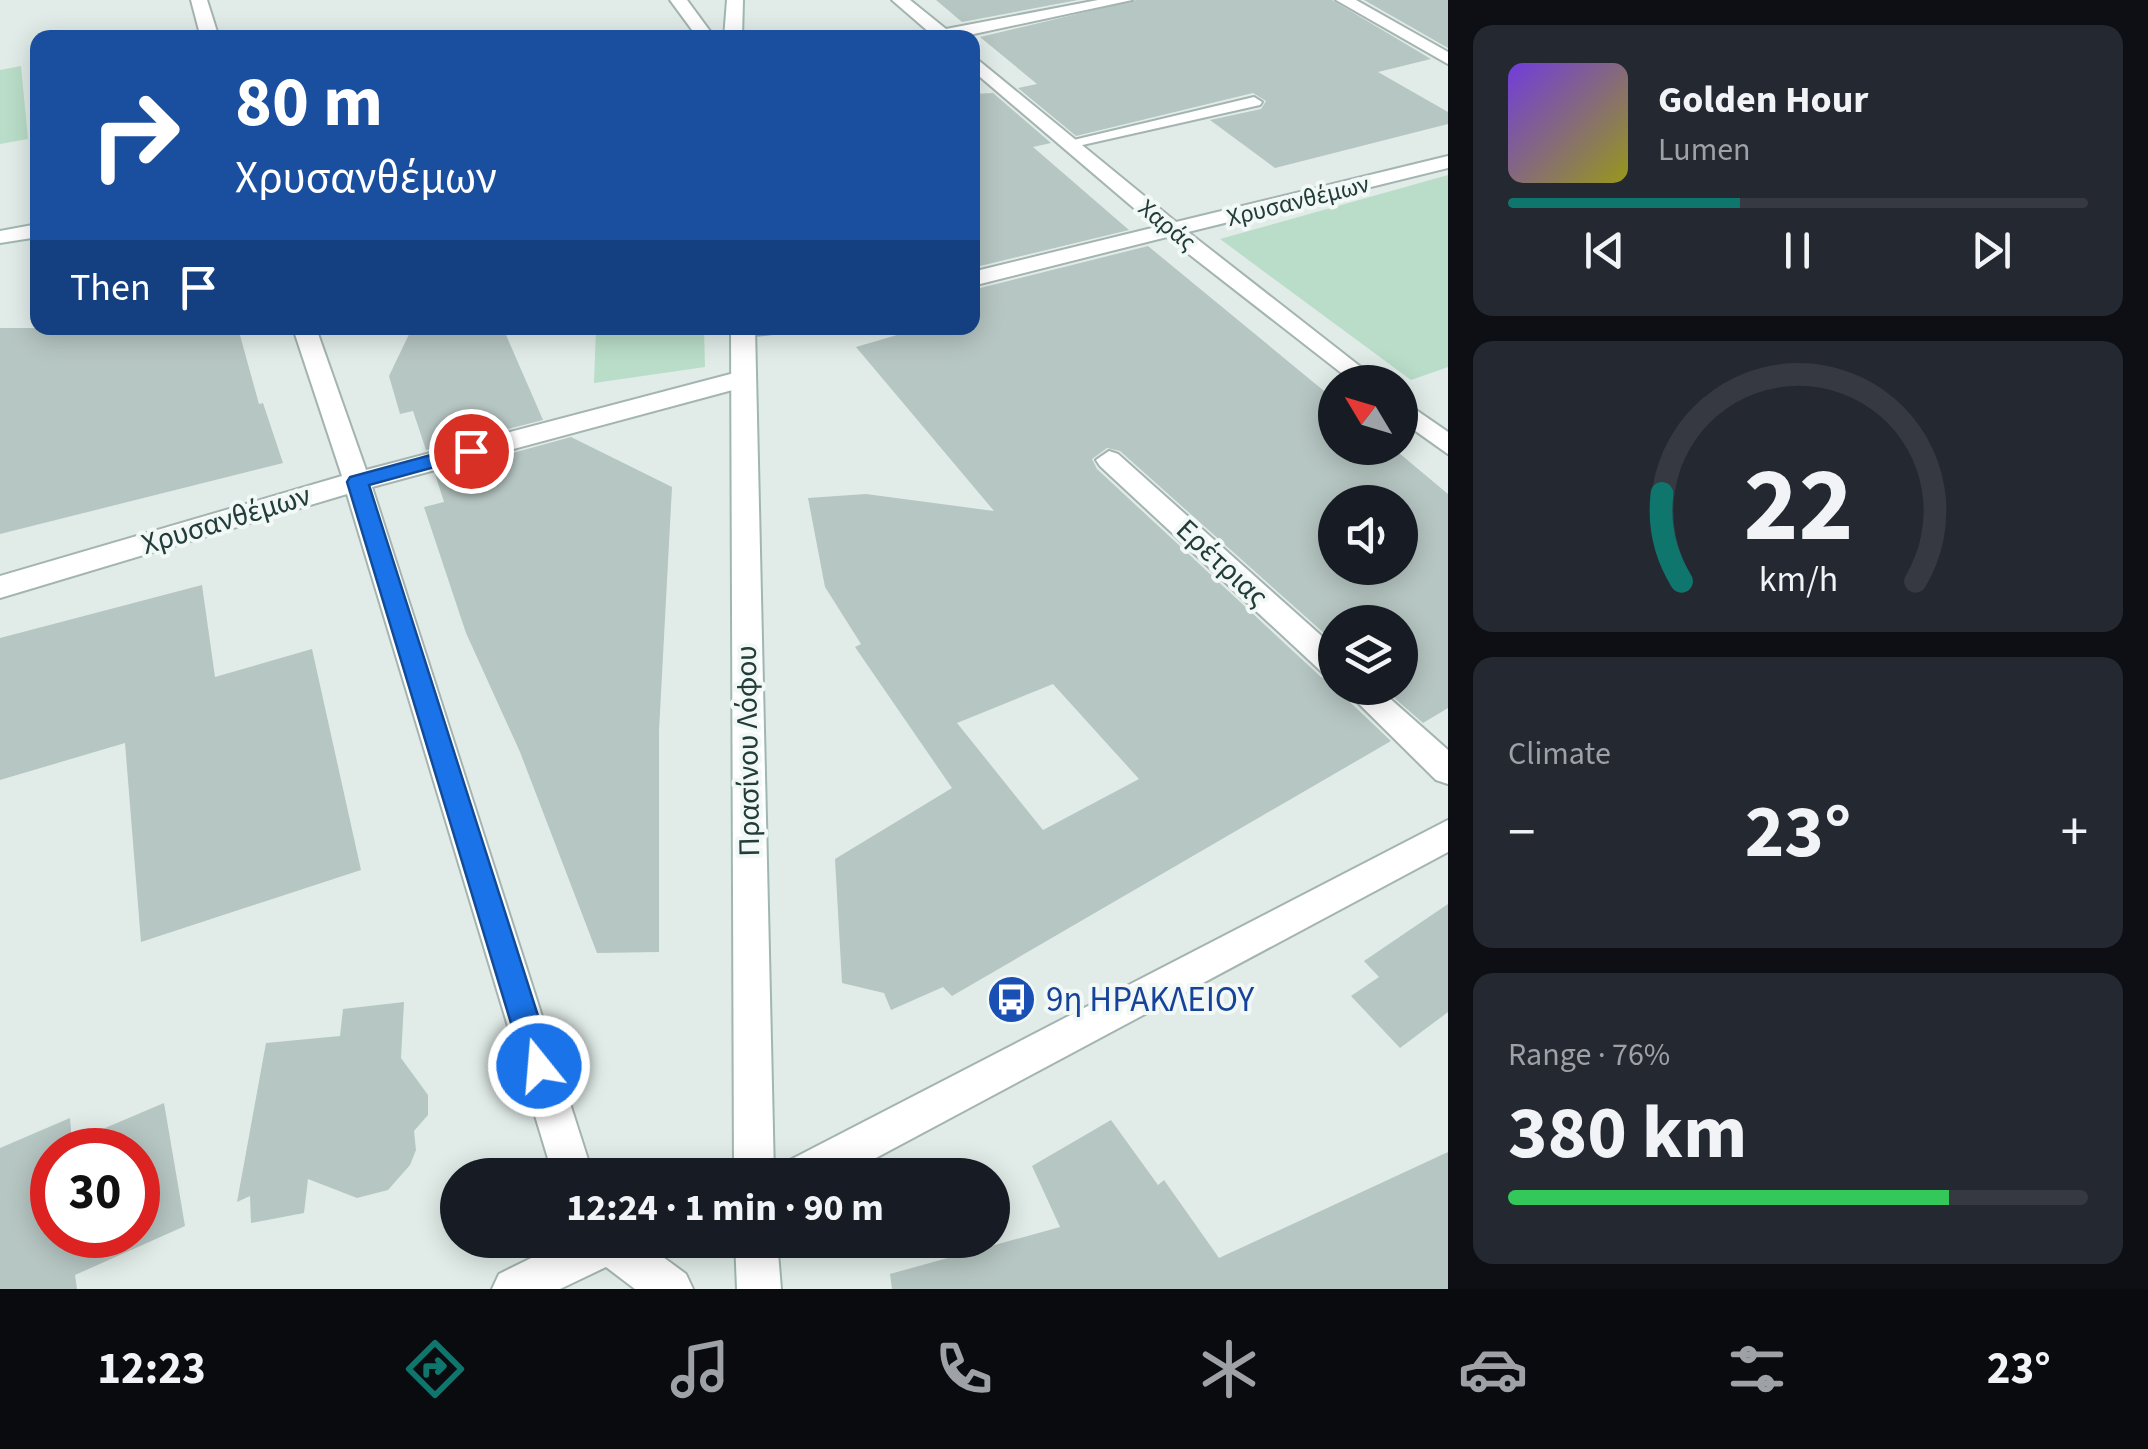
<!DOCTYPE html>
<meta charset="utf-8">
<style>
body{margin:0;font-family:"Source Sans 3",sans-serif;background:#242831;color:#f1f3f6;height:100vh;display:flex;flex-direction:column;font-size:38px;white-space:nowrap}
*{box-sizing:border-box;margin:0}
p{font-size:32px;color:#9ea1a6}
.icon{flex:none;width:55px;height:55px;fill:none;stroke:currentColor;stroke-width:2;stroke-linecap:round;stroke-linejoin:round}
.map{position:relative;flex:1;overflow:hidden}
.details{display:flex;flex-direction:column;gap:25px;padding:25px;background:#0d0f14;width:700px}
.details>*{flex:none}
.top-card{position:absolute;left:30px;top:30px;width:950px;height:305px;border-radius:20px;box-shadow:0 5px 25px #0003;background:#1a4fa0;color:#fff;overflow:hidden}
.needle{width:65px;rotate:308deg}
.controls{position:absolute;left:1318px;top:365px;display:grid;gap:20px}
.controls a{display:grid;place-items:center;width:100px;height:100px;border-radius:50%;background:#171b24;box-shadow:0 5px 25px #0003;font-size:50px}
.speed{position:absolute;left:30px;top:1128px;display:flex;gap:20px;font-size:50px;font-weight:700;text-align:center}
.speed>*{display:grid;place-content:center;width:130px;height:130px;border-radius:50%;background:#171b24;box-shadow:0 5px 25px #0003;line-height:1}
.speed .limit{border:15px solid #d22;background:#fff;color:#111}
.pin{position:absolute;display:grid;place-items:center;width:85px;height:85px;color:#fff;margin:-42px;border:5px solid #fff;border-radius:50%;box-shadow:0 2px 10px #0007}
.me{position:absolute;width:110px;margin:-55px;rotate:343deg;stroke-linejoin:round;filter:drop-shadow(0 0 8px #0008)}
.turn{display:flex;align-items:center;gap:35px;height:210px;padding:0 40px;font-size:45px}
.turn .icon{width:130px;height:130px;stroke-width:2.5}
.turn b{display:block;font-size:70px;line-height:85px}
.then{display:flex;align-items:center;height:95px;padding:0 40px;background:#0003;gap:20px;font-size:38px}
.big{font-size:75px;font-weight:700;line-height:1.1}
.details .widget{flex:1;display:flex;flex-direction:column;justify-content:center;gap:15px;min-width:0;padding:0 35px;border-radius:20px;background:#242831}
.details .dial{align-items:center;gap:0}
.dial svg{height:260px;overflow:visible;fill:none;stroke:#363941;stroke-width:7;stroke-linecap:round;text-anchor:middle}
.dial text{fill:#f1f3f6;stroke:none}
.song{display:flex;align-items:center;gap:30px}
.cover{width:120px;height:120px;border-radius:15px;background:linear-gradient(135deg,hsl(260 70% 55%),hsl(60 70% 35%))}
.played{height:10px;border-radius:5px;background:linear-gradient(90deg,#0f766e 40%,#363941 40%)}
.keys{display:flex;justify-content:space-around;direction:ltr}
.heat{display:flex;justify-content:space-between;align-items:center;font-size:55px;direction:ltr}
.charge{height:15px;border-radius:8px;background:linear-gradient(90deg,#34c759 76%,#363941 0)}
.trip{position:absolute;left:440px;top:1158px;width:570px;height:100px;border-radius:50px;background:#171b24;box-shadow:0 5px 25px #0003;font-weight:700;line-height:100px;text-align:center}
.menu{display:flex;height:160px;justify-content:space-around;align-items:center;background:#090b0e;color:#9ea1a6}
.menu .icon{width:70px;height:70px}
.menu .on{color:#0f766e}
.menu b{font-size:45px;color:#f1f3f6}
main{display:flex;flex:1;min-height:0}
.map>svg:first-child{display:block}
.green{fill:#b9ddc8}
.building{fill:#b6c6c2;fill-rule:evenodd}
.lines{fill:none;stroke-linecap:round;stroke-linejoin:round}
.lane-casing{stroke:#a4b4b0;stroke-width:4}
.street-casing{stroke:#a4b4b0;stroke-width:4}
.secondary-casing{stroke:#9fb7b2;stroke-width:4}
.lane{fill:#fff;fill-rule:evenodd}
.street{fill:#fff;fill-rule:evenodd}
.secondary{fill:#fff;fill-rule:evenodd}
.route{fill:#1a73e8;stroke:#114b97;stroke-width:2.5}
.labels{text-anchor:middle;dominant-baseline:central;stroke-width:8;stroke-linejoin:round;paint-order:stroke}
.far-street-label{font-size:25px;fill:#213c39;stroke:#f1f8f6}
.street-label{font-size:30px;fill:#213c39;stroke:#f1f8f6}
.near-transit-label{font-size:35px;fill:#164399;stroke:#f1f8f6;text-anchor:start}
</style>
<main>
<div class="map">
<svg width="1448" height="1289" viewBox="0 0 1448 1289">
<rect width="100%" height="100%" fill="#e1ece8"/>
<g class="green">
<polygon points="21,66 28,139 0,144 0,70"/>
<polygon points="1448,175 1448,367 1411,380 1220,239"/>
<polygon points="596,328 704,328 705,367 594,383"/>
</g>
<g class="building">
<polygon points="936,0 1078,0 962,22"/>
<polygon points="1136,0 1332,0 1431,59 1378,72 1448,112 1448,124 1275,168 1210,120 1261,109 1266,101 1253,93 1076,136 1018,88 1037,84 980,37"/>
<polygon points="1364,0 1448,0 1448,48"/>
<polygon points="993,93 1051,143 1033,147 1129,230 972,268 972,94"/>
<path d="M1148,246L1335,400V448H1393L1448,494V708L1423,723L1383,688H1400V622H1335V643L1120,451L1107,448L1092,459L1097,469L1321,677L1335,681V688L1391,741L952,996L943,987L891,1010L884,993L842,983L835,859L952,788L855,647L861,644L825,587L808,498L866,494L994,511L856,347L921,328H972V290ZM1335,502H1400V568H1335ZM1053,684L1139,779L1043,830L957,723Z"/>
<polygon points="0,328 238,328 259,404 263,403 283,463 0,534"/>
<polygon points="412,328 503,328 543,420 426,450 413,411 400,414 389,376"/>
<polygon points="571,437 672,487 659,731 659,952 597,953 520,752 466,633 424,507 444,502 435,474"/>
<polygon points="202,585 215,677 312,649 361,870 141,942 125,743 0,780 0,638"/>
<polygon points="1448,904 1448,1012 1400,1048 1351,996 1379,977 1364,961"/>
<polygon points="404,1002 401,1058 428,1095 428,1115 414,1131 416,1150 410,1165 388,1190 357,1198 308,1179 304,1213 251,1223 250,1196 237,1202 266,1043 340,1036 343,1009"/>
<path d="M164,1103L185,1226L75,1275L77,1289H0V1148L70,1118L72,1142ZM52,1150H138V1235H52Z"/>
<polygon points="1111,1120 1158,1185 1164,1180 1219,1258 1448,1152 1448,1289 892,1289 890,1274 1060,1227 1032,1166"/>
</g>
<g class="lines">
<defs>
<polygon id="lane" points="1254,97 1262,102 1260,105 1069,148 1061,143"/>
<g id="street">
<polygon points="191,0 207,0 219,38 201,38"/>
<polygon points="670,0 687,0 715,38 698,38"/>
<polygon points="892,0 910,0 946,29 1098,0 1132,0 955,38 917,38 929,32"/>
<polygon points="1336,0 1356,0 1448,52 1448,64"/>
<polygon points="972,55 1176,222 1448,156 1448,168 1188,232 1380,382 1353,382 1167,237 972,286 972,272 1156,227 972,70"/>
<polygon points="293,328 316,328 366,470 742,371 754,379 751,385 372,487 593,1175 553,1175 347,494 0,598 0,576 342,476"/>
<polygon points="735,328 777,328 773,333 736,337"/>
<polygon points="1400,399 1448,432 1448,454 1400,420"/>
<polygon points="1109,451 1118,454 1335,648 1335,678 1324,674 1100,466 1096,460"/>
<polygon points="1343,688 1378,688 1448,750 1448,784 1436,780"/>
<polygon points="1448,820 1448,852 844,1175 782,1175 788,1161"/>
<polygon points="568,1240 640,1240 686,1274 693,1289 635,1289 606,1267 560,1289 492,1289 499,1274"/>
</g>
<g id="secondary">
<polygon points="727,0 743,0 742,38 724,38"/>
<polygon points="38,224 38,237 0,243 0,231"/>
<polygon points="731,328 755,328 774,1175 734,1175"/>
<polygon points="735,1240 777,1240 781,1289 737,1289"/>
</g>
</defs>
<use href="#lane" class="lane-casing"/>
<use href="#street" class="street-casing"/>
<use href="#secondary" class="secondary-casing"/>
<use href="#lane" class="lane"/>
<use href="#street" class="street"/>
<use href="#secondary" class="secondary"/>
</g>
<polygon class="route" points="471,444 478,446 478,455 369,485 554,1066 549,1076 539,1080 529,1076 524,1066 347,482 350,477"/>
<defs>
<symbol id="bus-disc" viewBox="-11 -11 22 22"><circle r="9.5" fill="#1a4fb4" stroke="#f1f8f6"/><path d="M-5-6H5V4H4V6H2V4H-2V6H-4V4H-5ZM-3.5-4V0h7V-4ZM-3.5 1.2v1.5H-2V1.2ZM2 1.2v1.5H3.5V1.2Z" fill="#fff"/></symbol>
</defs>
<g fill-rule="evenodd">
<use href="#bus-disc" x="984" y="972" width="55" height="55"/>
</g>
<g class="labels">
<g class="far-street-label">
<text transform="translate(1298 201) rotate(-14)">Χρυσανθέμων</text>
<text transform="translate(1167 225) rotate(39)">Χαράς</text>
</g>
<g class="street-label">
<text transform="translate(226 520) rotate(-17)">Χρυσανθέμων</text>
<text transform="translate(1222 563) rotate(43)">Ερέτριας</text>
<text transform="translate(748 751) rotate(-91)">Πρασίνου Λόφου</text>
</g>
<g class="near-transit-label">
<text x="1046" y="1000">9η ΗΡΑΚΛΕΙΟΥ</text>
</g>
</g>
</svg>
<div class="controls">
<a><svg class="needle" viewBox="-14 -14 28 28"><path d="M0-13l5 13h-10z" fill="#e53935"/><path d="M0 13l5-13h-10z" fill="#9ea1a6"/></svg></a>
<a><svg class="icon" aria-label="sound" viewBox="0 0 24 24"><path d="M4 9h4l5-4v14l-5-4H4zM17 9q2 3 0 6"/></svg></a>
<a><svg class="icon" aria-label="layers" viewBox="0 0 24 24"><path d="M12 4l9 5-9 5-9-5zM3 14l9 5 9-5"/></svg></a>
</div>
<div class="speed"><div class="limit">30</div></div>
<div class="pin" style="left:471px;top:451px;background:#d93025"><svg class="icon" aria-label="arrive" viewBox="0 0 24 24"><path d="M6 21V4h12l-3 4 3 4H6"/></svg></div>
<svg class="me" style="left:539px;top:1066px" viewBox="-20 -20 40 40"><circle r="17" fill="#1a73e8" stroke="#fff" stroke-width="3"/><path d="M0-11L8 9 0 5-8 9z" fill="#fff"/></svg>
<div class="trip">12:24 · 1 min · 90 m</div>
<div class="top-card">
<div class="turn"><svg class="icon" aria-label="right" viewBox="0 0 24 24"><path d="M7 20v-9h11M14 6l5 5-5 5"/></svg><div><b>80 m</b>Χρυσανθέμων</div></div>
<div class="then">Then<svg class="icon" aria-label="arrive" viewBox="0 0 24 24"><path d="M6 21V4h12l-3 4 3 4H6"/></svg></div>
</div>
</div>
<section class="details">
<div class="widget">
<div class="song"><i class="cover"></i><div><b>Golden Hour</b><p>Lumen</p></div></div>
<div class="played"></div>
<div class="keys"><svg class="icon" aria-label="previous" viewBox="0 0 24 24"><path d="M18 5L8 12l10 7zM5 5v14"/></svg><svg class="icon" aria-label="pause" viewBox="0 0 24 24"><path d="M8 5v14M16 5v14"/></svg><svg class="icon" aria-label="next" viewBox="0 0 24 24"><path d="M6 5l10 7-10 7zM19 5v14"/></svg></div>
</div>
<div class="widget dial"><svg viewBox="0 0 100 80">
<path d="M14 69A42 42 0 1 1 86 69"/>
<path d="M14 69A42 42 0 0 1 8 42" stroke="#0f766e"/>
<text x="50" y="56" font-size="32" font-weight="700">22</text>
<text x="50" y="72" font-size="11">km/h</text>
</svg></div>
<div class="widget"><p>Climate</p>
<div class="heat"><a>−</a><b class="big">23°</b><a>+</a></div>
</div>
<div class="widget"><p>Range · 76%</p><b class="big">380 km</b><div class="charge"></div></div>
</section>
</main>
<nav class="menu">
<b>12:23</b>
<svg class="icon on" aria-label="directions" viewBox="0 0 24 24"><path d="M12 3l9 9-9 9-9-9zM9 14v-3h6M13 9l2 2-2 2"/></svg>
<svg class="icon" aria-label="music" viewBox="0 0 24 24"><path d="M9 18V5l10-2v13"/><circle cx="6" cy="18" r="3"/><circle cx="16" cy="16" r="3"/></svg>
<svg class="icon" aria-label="phone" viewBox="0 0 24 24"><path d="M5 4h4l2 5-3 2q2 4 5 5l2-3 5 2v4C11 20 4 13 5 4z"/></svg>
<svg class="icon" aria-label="climate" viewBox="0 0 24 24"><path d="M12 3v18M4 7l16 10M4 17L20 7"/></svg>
<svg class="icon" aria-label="car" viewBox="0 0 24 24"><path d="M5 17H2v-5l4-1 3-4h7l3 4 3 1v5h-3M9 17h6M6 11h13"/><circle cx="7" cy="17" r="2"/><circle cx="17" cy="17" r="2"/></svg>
<svg class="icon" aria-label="filters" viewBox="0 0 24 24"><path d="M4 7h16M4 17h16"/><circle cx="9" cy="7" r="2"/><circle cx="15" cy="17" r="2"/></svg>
<b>23°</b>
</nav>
